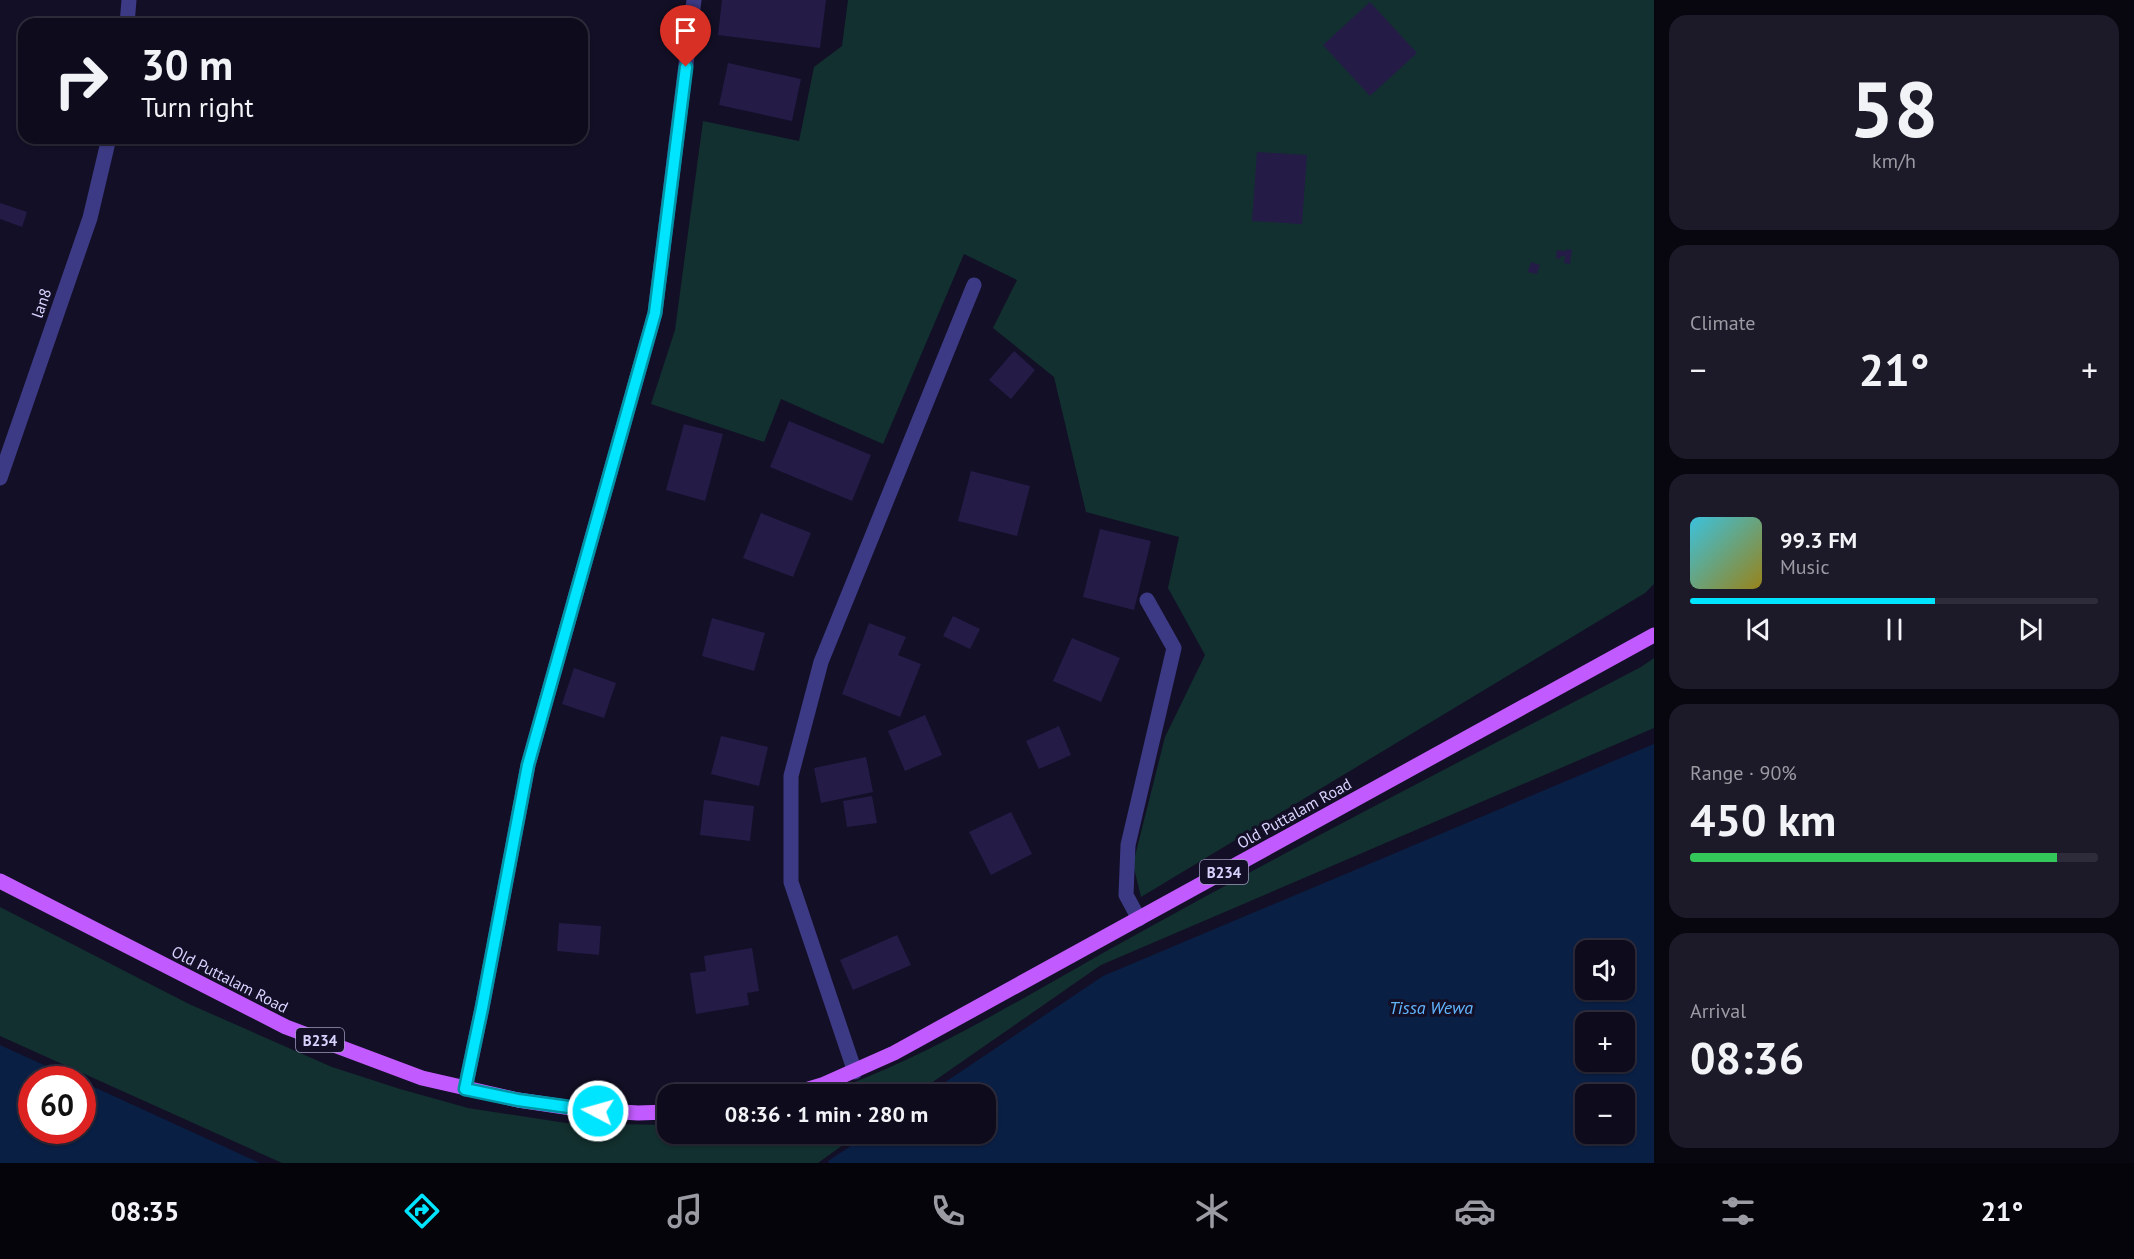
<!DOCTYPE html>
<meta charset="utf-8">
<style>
body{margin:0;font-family:"PT Sans",sans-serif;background:#1c1929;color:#f1f3f6;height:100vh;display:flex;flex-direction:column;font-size:22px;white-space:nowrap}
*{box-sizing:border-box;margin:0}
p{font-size:20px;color:#9b9ba3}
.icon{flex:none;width:33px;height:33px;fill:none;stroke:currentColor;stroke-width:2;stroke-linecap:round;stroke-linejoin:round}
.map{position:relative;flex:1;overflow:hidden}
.panel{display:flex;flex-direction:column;gap:15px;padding:15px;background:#08060f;width:480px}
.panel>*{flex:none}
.guide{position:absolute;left:18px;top:18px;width:570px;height:126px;border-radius:18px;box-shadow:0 2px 4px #0004,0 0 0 2px #2e2b3b;background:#0e0b1c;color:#f1f3f6;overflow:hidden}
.fabs{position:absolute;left:1575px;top:940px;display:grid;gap:12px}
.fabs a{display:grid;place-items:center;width:60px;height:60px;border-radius:12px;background:#0e0b1c;box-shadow:0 2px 4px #0004,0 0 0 2px #2e2b3b;font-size:30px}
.speed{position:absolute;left:18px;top:1066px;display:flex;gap:12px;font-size:30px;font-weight:700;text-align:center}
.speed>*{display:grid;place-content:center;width:78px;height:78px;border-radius:50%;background:#0e0b1c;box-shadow:0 2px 4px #0004,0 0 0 2px #2e2b3b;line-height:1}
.speed .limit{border:9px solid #d22;background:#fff;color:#111}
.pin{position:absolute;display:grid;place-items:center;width:51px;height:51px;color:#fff;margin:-62px -26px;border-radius:50% 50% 50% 0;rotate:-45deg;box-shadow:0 0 6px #0007}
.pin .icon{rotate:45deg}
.me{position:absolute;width:66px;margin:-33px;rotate:276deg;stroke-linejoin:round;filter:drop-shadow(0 0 4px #0008)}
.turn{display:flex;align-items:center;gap:21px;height:126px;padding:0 24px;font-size:27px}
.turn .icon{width:78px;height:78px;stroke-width:2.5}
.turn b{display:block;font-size:42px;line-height:51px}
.big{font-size:45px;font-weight:700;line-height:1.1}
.panel .tile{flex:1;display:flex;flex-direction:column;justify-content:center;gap:9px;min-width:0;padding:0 21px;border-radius:18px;background:#1c1929}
.panel .dial{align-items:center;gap:0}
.dial b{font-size:78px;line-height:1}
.song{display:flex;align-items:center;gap:18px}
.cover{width:72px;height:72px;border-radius:9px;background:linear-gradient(135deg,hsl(190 70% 55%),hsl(50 70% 35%))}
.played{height:6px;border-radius:3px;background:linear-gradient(90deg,#00e5ff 60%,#2e2b3b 60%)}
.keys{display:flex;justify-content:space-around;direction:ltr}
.heat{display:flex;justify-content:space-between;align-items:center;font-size:33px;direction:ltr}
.charge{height:9px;border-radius:4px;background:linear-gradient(90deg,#34c759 90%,#2e2b3b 0)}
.trip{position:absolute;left:657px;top:1084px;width:339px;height:60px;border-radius:18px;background:#0e0b1c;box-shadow:0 2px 4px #0004,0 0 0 2px #2e2b3b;font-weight:700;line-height:60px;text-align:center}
.tabs{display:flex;height:96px;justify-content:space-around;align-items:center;background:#06040b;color:#9b9ba3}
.tabs .icon{width:42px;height:42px}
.tabs .on{color:#00e5ff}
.tabs b{font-size:27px;color:#f1f3f6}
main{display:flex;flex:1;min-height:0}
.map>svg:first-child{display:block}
.green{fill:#12302f}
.water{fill:#0a1f44;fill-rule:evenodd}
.building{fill:#241b47}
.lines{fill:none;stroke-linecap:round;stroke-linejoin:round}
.minor{stroke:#3d3a85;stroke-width:15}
.major{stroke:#c25bff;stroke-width:15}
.route-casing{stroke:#0095a6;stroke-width:15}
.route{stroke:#00e5ff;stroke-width:10}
.labels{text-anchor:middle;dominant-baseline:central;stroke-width:6;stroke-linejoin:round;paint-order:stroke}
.shield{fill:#130f26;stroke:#9e99be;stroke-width:1.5}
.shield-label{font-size:15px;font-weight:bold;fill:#d9d4ff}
.street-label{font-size:16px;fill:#d9d4ff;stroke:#130f26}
.water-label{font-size:18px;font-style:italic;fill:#62b6ff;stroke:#130f26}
</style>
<main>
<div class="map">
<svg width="1654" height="1163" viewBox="0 0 1654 1163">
<rect width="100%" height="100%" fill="#130f26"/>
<g class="green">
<polygon points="848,0 1654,0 1654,584 1645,593 1141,897 1133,864 1165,737 1205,655 1168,588 1179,537 1086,512 1054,377 993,328 1017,280 964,254 883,444 781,399 764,442 651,404 675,330 703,121 799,141 814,67 842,46"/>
<path d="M1654,658V728L1101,965L914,1095H820C933,1056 1035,990 1139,933C1304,841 1473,755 1641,667Z"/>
<polygon points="0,907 189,1004 332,1067 400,1089 468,1108 566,1123 667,1125 668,1134 858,1134 818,1163 282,1163 0,1036"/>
</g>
<g class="water">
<path d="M1654,744V1163H829L828,1161L869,1134H986V1095H926L1103,976ZM1586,951H1624V990H1586ZM1586,1023H1624V1062H1586ZM1586,1095H1624V1134H1586Z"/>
<polygon points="0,1045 77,1080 32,1080 32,1131 82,1131 83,1082 260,1163 0,1163"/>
</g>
<g class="building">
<polygon points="722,0 826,0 820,48 718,35"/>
<polygon points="1370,2 1417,53 1370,96 1323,45"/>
<polygon points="728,63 801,79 792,121 719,105"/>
<polygon points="1257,152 1307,155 1302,224 1252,221"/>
<polygon points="0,203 27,212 22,227 0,219"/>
<polygon points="1567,249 1572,250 1570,264 1564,263 1565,256 1561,256 1560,259 1556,258 1557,250 1566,251"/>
<polygon points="1531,262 1540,265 1537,274 1528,272"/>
<polygon points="1014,351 1035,370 1011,399 989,380"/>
<polygon points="789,421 871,455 852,501 770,467"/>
<polygon points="684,424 723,434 705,501 666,490"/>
<polygon points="971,471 1030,486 1017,536 958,521"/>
<polygon points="761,513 811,533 793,577 743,558"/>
<polygon points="1100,529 1151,541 1134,610 1083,597"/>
<polygon points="953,616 980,629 970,649 943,636"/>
<polygon points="712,618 765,633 754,671 702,656"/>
<polygon points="869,623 906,637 898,655 921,664 900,717 842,694"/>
<polygon points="1072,638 1120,658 1101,702 1053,681"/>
<polygon points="574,668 616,683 604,718 562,704"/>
<polygon points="925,715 942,755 905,771 888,731"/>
<polygon points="1059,726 1071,755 1039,769 1026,741"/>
<polygon points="721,736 768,747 759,786 711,774"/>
<polygon points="866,757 873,792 821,803 814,768"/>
<polygon points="872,796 877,823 847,827 843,801"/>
<polygon points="704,800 754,806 750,841 700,835"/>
<polygon points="1011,812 1032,854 991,875 969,832"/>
<polygon points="559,923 601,926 599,955 557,951"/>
<polygon points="897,935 911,965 853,990 840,960"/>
<polygon points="752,948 759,991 747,993 749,1005 696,1014 690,973 706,971 704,956"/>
</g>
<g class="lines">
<g class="minor">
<polyline points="127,24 129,0"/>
<polyline points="0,478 90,218 109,138"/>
<polyline points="1139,919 1126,895 1128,845 1174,648 1147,600"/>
<polyline points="855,1072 791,882 791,776 821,662 974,285"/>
<polyline points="465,1089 482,1008 528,765 655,313 694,0"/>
</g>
<g class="major">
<polyline points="0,881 286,1027 422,1078 518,1100 578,1109 638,1113 668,1112"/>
<polyline points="789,1095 822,1085 894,1053 1654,635"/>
</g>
</g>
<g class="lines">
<defs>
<polyline id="route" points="598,1111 518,1100 465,1089 482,1008 528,765 655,313 686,67"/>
</defs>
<use href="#route" class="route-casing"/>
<use href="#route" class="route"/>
</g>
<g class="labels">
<g class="shield">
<rect x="1200" y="860" width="48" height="24" rx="4.5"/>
<rect x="296" y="1028" width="48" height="24" rx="4.5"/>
</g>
<g class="shield-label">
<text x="1224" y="872">B234</text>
<text x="320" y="1040">B234</text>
</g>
<g class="street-label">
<text transform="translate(41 303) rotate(-71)">lan8</text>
<text transform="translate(1294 813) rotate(-29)">Old Puttalam Road</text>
<text transform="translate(230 979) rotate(27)">Old Puttalam Road</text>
</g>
<g class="water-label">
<text x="1431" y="1007">Tissa Wewa</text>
</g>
</g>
</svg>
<div class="fabs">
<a><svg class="icon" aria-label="sound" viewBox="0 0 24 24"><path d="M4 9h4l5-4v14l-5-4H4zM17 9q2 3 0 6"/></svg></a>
<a>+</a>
<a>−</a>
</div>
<div class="speed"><div class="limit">60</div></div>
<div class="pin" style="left:686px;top:67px;background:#d93025"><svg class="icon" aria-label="arrive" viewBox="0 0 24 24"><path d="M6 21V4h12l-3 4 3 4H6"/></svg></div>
<svg class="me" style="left:598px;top:1111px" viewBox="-20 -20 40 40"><circle r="17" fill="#00e5ff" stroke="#fff" stroke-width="3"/><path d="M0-11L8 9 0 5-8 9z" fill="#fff"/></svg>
<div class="trip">08:36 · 1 min · 280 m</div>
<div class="guide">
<div class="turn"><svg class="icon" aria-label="right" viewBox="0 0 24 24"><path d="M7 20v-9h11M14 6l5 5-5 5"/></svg><div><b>30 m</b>Turn right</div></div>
</div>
</div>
<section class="panel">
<div class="tile dial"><b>58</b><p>km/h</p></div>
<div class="tile"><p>Climate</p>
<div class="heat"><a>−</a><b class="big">21°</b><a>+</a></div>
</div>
<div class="tile">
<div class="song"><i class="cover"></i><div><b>99.3 FM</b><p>Music</p></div></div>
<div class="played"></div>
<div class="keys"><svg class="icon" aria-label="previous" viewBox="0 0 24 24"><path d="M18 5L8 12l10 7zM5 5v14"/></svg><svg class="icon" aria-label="pause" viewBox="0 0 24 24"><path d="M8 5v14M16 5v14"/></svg><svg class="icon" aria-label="next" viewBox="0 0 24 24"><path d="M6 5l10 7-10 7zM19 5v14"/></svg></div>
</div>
<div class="tile"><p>Range · 90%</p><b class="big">450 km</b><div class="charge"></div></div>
<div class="tile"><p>Arrival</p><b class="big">08:36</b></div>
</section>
</main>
<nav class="tabs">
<b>08:35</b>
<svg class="icon on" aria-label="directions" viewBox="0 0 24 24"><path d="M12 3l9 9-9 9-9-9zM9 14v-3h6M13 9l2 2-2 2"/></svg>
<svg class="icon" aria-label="music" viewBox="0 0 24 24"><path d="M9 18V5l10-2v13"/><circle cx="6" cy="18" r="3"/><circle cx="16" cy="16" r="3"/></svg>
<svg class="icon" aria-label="phone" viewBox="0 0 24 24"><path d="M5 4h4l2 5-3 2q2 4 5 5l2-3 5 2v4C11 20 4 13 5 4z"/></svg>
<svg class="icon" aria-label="climate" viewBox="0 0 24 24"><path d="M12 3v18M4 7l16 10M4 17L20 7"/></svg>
<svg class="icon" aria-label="car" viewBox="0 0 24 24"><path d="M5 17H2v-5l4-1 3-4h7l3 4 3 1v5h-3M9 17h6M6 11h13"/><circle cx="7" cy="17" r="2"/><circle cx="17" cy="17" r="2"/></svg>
<svg class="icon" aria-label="filters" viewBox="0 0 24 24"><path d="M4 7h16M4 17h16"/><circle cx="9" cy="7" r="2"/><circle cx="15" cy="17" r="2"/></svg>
<b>21°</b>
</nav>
